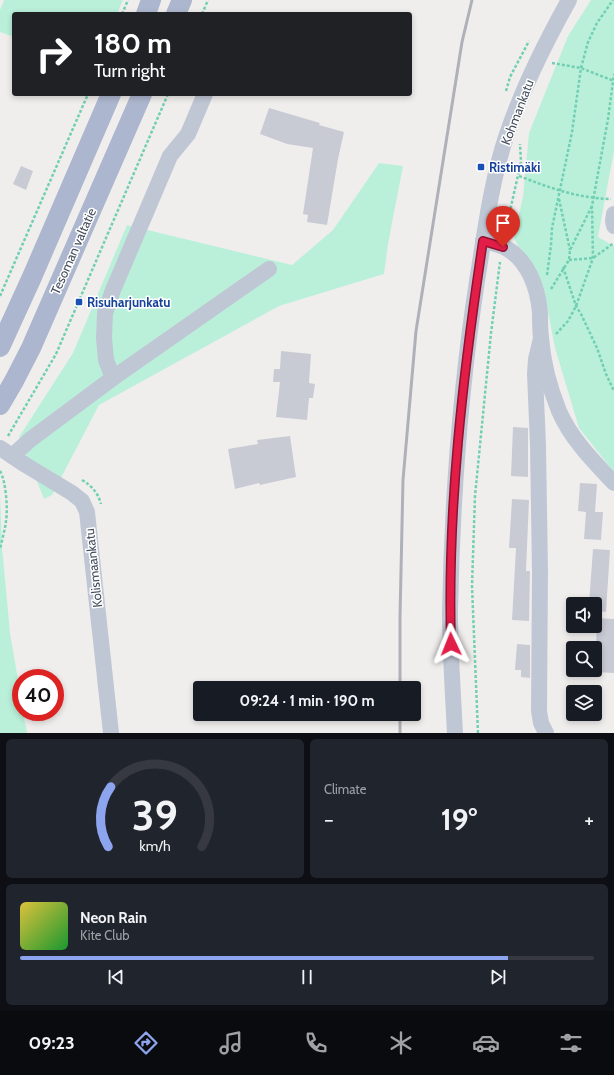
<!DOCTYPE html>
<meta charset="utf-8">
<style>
body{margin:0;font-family:Cabin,sans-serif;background:#20242c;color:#f1f3f6;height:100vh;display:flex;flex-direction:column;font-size:15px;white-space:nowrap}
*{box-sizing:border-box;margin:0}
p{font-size:13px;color:#9ea1a6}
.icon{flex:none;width:22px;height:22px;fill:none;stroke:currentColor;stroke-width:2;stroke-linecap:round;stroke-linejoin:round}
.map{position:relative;height:733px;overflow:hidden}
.panel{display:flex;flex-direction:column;gap:6px;padding:6px;background:#0d0f14;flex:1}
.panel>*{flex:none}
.banner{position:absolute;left:12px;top:12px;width:400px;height:84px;border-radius:4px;box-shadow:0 2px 6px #0003;background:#202124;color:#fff;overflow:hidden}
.buttons{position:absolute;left:566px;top:597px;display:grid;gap:8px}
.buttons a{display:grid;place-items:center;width:36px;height:36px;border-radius:4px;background:#171b24;box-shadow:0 2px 6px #0003;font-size:20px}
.speed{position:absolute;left:12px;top:669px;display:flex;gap:8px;font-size:20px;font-weight:700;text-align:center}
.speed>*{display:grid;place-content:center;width:52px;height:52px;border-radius:50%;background:#171b24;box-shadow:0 2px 6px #0003;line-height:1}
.speed .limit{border:6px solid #d22;background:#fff;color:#111}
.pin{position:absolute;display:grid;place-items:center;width:34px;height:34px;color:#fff;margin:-41px -17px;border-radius:50% 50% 50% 0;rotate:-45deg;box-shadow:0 0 4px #0007}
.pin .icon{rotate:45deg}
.me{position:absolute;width:44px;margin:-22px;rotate:358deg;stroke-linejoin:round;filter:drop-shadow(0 0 3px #0008)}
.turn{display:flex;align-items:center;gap:14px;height:84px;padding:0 16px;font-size:18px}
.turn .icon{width:52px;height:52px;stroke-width:2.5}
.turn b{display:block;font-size:28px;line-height:34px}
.big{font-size:30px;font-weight:700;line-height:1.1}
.panel .widget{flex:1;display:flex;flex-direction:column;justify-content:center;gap:6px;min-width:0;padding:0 14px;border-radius:6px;background:#20242c}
.panel .dial{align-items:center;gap:0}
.dial svg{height:104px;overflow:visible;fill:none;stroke:#363941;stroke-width:7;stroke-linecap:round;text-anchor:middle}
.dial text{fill:#f1f3f6;stroke:none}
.song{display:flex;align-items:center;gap:12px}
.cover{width:48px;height:48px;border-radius:6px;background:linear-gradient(135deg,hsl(50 70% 55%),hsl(130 70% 35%))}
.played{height:4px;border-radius:2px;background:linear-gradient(90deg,#8da4ef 85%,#363941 85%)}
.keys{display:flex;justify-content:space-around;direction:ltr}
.heat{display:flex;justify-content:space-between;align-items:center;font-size:22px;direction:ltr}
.panel .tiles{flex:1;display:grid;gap:6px;grid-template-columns:1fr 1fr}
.widget:last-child{grid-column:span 2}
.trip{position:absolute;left:193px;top:681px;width:228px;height:40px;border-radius:4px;background:#171b24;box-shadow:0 2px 6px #0003;font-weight:700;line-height:40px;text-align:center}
.tab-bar{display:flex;height:64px;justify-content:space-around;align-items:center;background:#090b0e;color:#9ea1a6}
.tab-bar .icon{width:28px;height:28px}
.tab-bar .current{color:#8da4ef}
.tab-bar b{font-size:18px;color:#f1f3f6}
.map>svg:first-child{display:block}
.green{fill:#baf0da}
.building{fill:#c9cbd4}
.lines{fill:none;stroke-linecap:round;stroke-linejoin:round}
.path{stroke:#71cfb3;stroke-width:2.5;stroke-dasharray:3 2;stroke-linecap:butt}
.minor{stroke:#c0c7d4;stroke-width:16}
.major{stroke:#acb6ce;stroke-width:20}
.rail{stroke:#afb1b8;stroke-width:3}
.route-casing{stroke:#92132f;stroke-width:10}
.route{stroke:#e11d48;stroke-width:7}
.transit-dot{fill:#1a4fb4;stroke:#fff;stroke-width:1.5}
.labels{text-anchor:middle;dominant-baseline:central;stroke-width:3;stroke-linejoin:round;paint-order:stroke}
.street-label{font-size:13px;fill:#454d5c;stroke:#fff}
.transit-label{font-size:13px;font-weight:bold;fill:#164399;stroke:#fff;text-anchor:start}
</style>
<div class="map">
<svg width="614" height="733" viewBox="0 0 614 733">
<rect width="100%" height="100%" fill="#f0eeed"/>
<g class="green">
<polygon points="4,0 123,0 117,14 14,14 14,37 0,32 0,10"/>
<polygon points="591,0 614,0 614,151 598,237 614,246 614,472 579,428 555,348 544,291 525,253 518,246 514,238 523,196 529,133 568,36"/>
<polygon points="379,163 403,166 388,244 384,274 279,306 99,405 52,495 44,499 19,437 73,353 127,225 292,265 333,230"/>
<polygon points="0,493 2,547 10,633 21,697 21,712 23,712 27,733 0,733"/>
</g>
<g class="building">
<polygon points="269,108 320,123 319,125 344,132 338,159 327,225 307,222 308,215 303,214 313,148 287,144 260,134"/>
<polygon points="21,166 33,171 26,190 13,184"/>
<polygon points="281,351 311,354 309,383 315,384 313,398 309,398 307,420 276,417 280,382 273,382 274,369 280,369"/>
<polygon points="513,427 528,428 528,477 511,476"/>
<polygon points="290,436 296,477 260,485 259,483 235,489 228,449 258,444 257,440"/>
<polygon points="580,483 597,484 595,512 603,512 601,540 584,539 586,512 578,511"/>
<polygon points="512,499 529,500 526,571 530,571 529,621 512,620 516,548 509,548"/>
<polygon points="593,549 610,550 606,612 595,611 595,604 589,604"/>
<polygon points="597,618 614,619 614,673 595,672"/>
<polygon points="517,644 530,645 530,678 521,677 521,670 515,670"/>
</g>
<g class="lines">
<g class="path">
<polyline points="122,14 128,0"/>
<polyline points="202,14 208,0"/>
<polyline points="552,63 581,68 614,81"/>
<polyline points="506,91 510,77 529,41"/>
<path d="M519,176C550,188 577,198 611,199"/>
<polyline points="559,199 570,250"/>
<polyline points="505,233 521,162 520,144"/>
<polyline points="569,260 593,258 614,243"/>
<polyline points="563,267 576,306 581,314 597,348 606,374 614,391"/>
<polyline points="547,275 551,245 552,228 572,132 581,68 588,42 597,23 613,0"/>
<polyline points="551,289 569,260 570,250 592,206"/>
<polyline points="0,296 88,94"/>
<polyline points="556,334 568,321 576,306 593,258 592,206 608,119 614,74"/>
<polyline points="8,436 56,354 168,94"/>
<path d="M0,471C6,481 8,509 6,521C5,530 2,540 0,549"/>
<path d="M82,480C92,486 98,493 101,504"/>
<polyline points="478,733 472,586 475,496 491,333 500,262"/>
</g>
<g class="minor">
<polyline points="614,214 613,221 614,226"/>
<path d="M483,241C490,243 497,244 504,247C528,259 538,288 540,313C540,321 540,330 541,338C543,362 550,389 559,411C571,439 594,462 614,483"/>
<polyline points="541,338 536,359 535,374 538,445 540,572 539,711 541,723 546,733"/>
<polyline points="113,378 106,360 104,338 105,313 113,290 170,156 188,134 205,94"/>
<polyline points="0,448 24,464 72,493 82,501 87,512 111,733"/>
<polyline points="12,456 31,439 113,378 269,269"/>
<path d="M455,733C453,693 450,652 450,612C452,502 460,391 477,281C485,232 491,181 507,134C523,87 545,43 569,0"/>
</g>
<g class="major">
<polyline points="146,14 151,0"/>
<polyline points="176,14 182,0"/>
<polyline points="0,347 32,277 111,94"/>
<polyline points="0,405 14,381 31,348 142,94"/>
</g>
<g class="rail">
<polyline points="400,688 400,617 403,480 416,331 462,42 472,0"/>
<polyline points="400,733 400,714"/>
</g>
</g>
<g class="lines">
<defs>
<path id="route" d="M451,644C447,509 463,374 483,241L503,247"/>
</defs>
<use href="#route" class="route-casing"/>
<use href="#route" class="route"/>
</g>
<g class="transit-dot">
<rect x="477" y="163" width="8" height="8" rx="2"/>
<rect x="75" y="298" width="8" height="8" rx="2"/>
</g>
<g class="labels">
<g class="street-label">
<text transform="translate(517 112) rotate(-69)">Kohmankatu</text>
<text transform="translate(73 251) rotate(-66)">Tesoman valtatie</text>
<text transform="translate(93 568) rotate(-96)">Kolismaankatu</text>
</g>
<g class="transit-label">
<text x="489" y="167">Ristimäki</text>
<text x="87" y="302">Risuharjunkatu</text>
</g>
</g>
</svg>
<div class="buttons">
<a><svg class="icon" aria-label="sound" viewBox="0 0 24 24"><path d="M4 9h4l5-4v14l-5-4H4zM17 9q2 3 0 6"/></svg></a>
<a><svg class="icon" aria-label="search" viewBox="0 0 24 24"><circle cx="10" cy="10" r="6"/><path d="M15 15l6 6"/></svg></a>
<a><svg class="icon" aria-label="layers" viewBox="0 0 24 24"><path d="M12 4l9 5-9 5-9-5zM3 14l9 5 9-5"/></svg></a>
</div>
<div class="speed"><div class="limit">40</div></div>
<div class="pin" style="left:503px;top:247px;background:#d93025"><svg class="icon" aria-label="arrive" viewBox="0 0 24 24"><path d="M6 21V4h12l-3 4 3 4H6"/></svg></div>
<svg class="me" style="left:451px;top:644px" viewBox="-20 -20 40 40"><path d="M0-17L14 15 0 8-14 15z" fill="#e11d48" stroke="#fff" stroke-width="4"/></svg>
<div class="trip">09:24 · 1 min · 190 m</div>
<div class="banner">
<div class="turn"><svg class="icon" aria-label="right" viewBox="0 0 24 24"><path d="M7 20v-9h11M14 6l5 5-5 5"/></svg><div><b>180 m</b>Turn right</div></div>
</div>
</div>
<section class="panel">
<div class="tiles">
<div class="widget dial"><svg viewBox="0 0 100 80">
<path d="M14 69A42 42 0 1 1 86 69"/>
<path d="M14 69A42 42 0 0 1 16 23" stroke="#8da4ef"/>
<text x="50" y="56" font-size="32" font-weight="700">39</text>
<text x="50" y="72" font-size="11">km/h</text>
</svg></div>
<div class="widget"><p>Climate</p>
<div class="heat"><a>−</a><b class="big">19°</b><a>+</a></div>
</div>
<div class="widget">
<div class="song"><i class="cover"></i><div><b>Neon Rain</b><p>Kite Club</p></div></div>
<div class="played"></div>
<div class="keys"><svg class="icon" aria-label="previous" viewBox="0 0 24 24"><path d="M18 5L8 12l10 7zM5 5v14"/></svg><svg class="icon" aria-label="pause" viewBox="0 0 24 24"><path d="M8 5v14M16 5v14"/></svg><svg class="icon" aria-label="next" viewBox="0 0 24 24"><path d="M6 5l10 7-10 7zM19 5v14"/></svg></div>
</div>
</div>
</section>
<nav class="tab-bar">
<b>09:23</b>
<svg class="icon current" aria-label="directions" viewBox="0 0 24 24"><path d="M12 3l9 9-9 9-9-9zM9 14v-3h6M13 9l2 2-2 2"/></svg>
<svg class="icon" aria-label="music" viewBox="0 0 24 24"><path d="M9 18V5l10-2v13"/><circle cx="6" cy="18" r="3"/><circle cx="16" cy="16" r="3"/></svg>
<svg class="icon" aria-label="phone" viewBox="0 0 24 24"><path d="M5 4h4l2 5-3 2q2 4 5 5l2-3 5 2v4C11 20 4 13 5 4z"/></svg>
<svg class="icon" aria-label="climate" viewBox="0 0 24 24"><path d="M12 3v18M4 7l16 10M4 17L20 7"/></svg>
<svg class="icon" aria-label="car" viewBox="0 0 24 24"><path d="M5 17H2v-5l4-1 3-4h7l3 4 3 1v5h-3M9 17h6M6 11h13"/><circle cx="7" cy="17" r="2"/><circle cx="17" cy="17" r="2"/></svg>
<svg class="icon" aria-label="filters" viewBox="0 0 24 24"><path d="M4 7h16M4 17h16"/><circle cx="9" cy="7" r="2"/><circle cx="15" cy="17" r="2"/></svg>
</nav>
